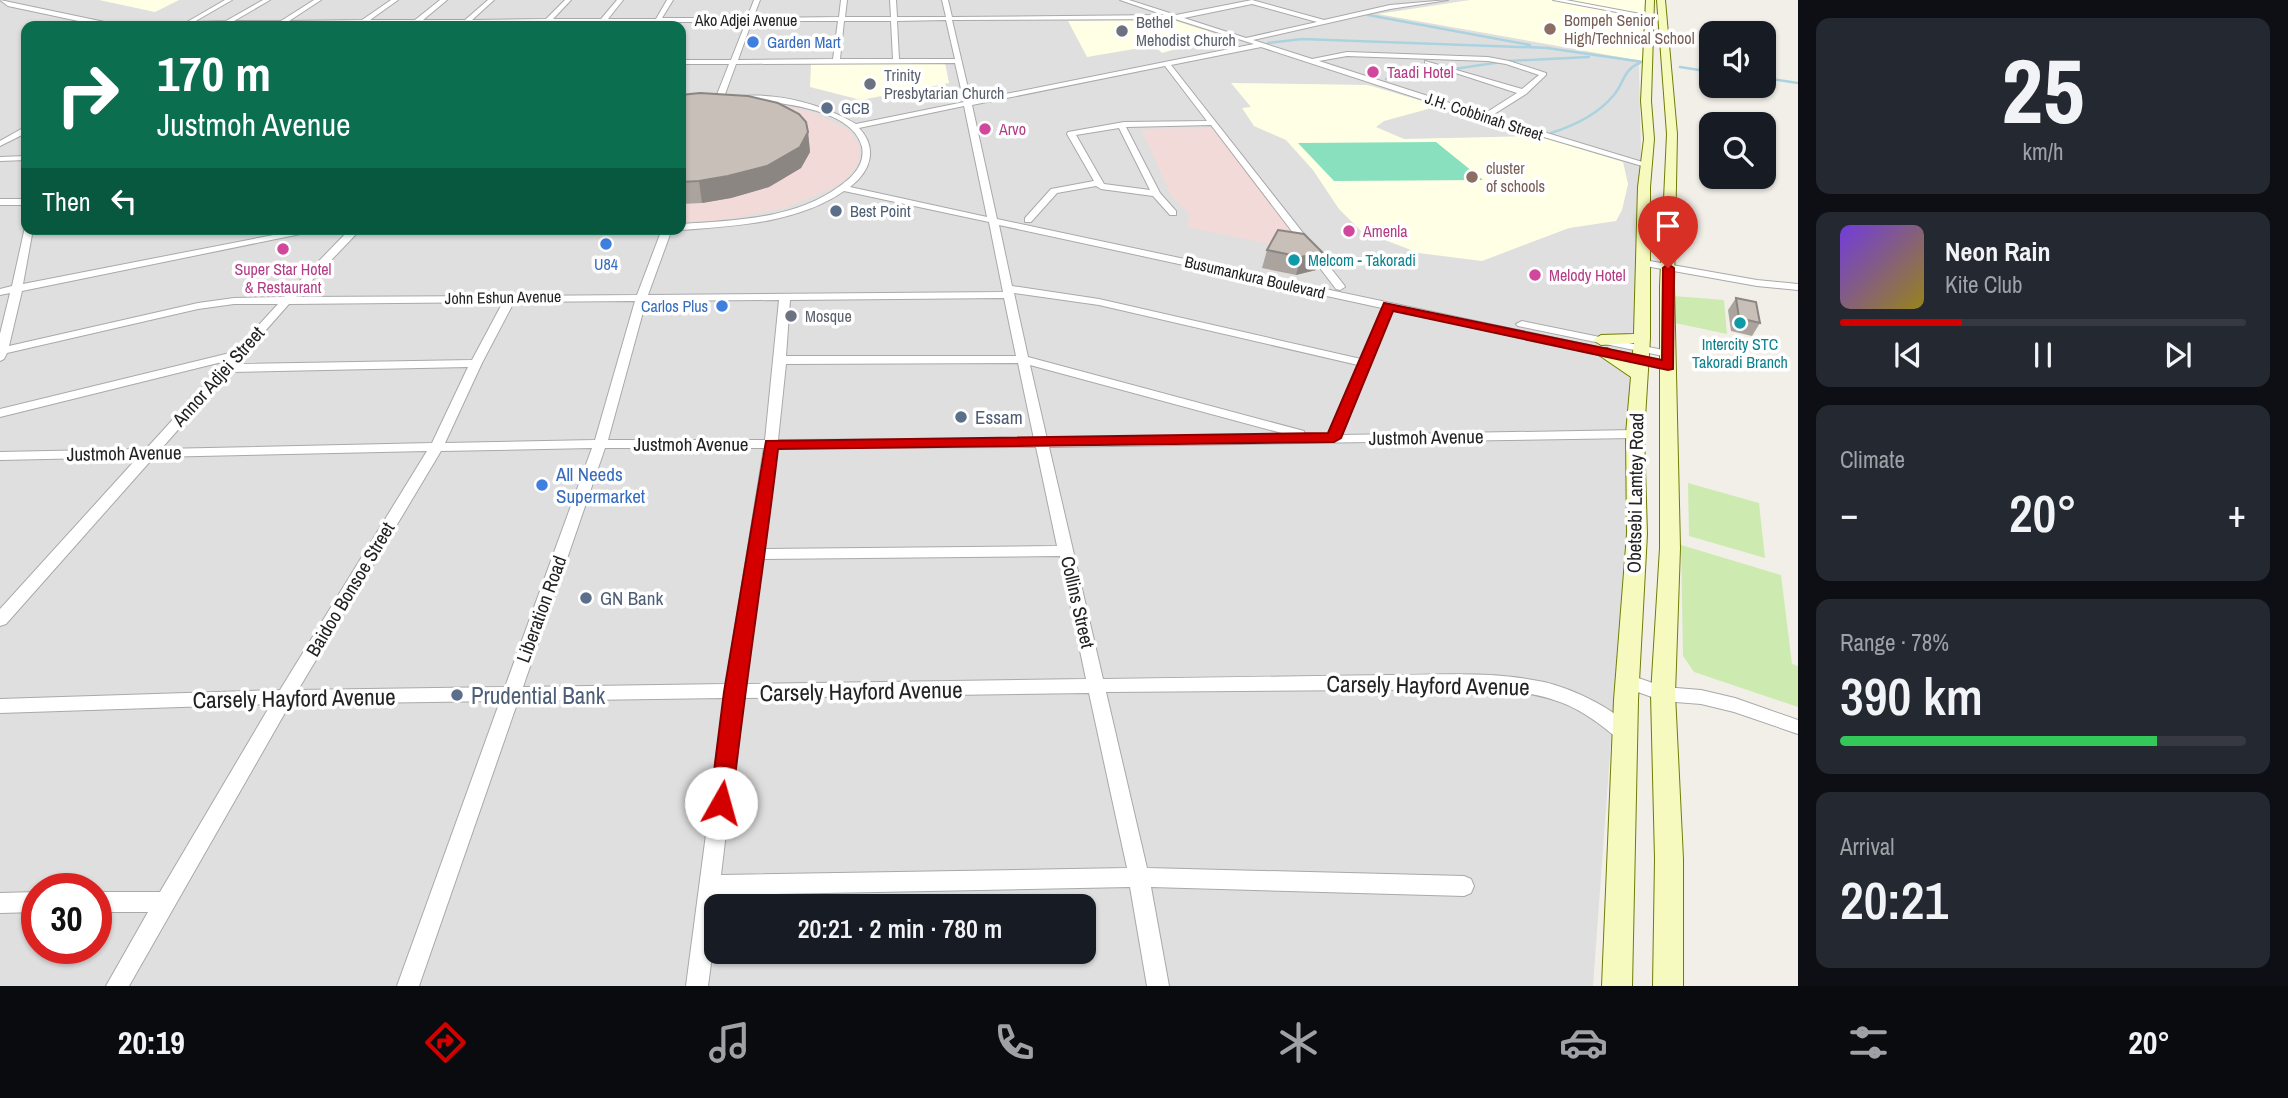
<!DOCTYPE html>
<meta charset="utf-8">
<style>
body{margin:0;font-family:"Archivo Narrow",sans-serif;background:#242831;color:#f1f3f6;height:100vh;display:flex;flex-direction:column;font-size:26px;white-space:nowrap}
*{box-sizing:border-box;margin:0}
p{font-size:23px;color:#9ea1a6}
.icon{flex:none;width:38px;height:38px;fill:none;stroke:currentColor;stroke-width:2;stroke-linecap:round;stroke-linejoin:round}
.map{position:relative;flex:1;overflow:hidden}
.panel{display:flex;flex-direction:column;gap:18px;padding:18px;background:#0d0f14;width:490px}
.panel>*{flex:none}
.guide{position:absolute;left:21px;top:21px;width:665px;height:214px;border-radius:14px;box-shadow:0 2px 5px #0004;background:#0b6e4f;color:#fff;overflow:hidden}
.tools{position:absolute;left:1699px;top:21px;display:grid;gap:14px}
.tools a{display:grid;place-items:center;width:77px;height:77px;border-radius:14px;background:#171b24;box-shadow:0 2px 5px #0004;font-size:35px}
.speed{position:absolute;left:21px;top:873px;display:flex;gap:14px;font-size:35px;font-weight:700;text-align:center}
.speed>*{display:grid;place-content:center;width:91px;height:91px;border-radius:50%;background:#171b24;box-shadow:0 2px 5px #0004;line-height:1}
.speed .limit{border:10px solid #d22;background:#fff;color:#111}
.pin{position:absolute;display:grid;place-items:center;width:60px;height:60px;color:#fff;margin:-72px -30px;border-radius:50% 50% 50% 0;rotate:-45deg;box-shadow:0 0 7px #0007}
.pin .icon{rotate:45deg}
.me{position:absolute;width:77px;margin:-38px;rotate:7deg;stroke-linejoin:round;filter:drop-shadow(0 0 5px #0008)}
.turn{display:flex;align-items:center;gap:24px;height:147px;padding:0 21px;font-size:32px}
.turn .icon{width:91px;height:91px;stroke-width:2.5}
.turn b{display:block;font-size:49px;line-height:60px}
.then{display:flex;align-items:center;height:66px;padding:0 21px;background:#0003;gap:14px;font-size:26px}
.big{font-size:52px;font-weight:600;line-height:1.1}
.panel .tile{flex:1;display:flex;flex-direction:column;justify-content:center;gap:10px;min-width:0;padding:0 24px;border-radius:14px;background:#242831}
.panel .dial{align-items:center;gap:0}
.dial b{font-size:91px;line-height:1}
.song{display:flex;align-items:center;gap:21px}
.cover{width:84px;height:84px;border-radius:10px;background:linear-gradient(135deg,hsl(260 70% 55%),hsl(50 70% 35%))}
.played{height:7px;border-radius:4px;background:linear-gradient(90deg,#d40000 30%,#363941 30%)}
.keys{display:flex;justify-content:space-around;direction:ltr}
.heat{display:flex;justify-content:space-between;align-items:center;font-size:38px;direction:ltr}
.charge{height:10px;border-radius:5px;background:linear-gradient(90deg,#34c759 78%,#363941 0)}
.trip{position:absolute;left:704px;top:894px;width:392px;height:70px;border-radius:14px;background:#171b24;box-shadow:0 2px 5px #0004;font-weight:600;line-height:70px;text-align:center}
.tab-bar{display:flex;height:112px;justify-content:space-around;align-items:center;background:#090b0e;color:#9ea1a6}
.tab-bar .icon{width:49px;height:49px}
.tab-bar .on{color:#d40000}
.tab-bar b{font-size:32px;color:#f1f3f6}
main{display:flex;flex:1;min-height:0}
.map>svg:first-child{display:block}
.residential{fill:#e0dfdf;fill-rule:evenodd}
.commercial{fill:#f2dad9}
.education{fill:#ffffe5}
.grass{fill:#cdebb0}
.pitch{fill:#88e0be}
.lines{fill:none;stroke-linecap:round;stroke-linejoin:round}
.stream{stroke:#aad3df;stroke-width:2.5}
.street-casing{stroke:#a9a9a9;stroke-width:2}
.secondary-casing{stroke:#707d05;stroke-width:2}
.street{fill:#fff;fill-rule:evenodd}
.secondary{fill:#f7fabf;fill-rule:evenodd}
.wall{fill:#aba49e}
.shaded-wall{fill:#8b8681}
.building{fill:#c7bfb8;stroke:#8b8681;stroke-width:2}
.route{fill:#d40000;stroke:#8a0000;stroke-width:2}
.education-dot{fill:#8d6e63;stroke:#fff;stroke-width:2.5}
.worship-dot{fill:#6b7280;stroke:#fff;stroke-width:2.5}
.shop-dot{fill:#3f7fe0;stroke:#fff;stroke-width:2.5}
.hotel-dot{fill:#d1479c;stroke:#fff;stroke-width:2.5}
.service-dot{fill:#5c6f8a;stroke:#fff;stroke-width:2.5}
.culture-dot{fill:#0f9aa8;stroke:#fff;stroke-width:2.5}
.labels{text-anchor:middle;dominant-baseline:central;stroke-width:7;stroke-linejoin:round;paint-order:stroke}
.far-street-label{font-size:16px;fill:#222;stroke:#fff}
.far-education-label{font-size:16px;fill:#785e54;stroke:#fff;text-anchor:start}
.far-worship-label{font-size:16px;fill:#5b616d;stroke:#fff;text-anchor:start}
.far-shop-label{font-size:16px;fill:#366cbe;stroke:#fff;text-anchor:start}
.far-hotel-label{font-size:16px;fill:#b23c85;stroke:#fff;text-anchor:start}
.far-service-label{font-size:16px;fill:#4e5e75;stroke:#fff;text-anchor:start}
.far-culture-label{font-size:16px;fill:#0d838f;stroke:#fff;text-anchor:start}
.street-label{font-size:19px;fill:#222;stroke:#fff}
.service-label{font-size:19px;fill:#4e5e75;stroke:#fff;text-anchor:start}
.shop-label{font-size:19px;fill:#366cbe;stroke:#fff;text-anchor:start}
.near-street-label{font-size:23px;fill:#222;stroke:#fff}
.near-service-label{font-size:23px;fill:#4e5e75;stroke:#fff;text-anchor:start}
</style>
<main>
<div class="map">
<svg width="1798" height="986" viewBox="0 0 1798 986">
<rect width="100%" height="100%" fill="#f2efe9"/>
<path class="residential" d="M0,0H1637L1644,263L1641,330L1593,986H0ZM26,26H681V229H26ZM37,889H96V948H37ZM716,906H1083V952H716Z"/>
<g class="commercial">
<polygon points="681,102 769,103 815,113 847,129 856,140 860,151 858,163 849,176 833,188 784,208 717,221 681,223"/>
<polygon points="1214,128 1314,253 1187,227 1190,214 1172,197 1141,129"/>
</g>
<g class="education">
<polygon points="99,0 179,0 155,12"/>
<polygon points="1470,0 1645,0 1642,61 1378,14"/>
<polygon points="1173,20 1213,33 1216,44 1208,46 1195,42 1173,47 1176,49 1162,53 1157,48 1146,47 1087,57 1068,21"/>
<polygon points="945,63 949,83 861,100 810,87 811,64"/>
<polygon points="1231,83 1368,85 1439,106 1384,121 1376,127 1404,139 1537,136 1623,162 1628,184 1622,210 1616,221 1569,228 1482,261 1419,253 1361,231 1339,209 1313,170 1286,140 1254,126 1242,108 1251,107"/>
</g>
<g class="grass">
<polygon points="1674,296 1724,300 1727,334 1675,323"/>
<polygon points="1688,483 1759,503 1765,558 1689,536"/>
<polygon points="1681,545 1781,575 1792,664 1798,666 1798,707 1694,672 1683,656"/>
</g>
<polygon class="pitch" points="1436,142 1483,180 1334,181 1298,143"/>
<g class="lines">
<g class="stream">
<polyline points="1368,15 1530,45"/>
<polyline points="1268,43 1302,39 1549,48"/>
<polyline points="1547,48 1643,62"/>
<polyline points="1508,61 1589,57"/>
<polyline points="1680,67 1712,72"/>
<polyline points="1454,69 1501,62"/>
<polyline points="1764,78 1798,83"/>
<polyline points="1386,79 1448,69"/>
<path d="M1551,133C1573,126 1598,114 1613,96C1624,84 1623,69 1640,63"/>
</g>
<defs>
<g id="street">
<path d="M0,0L114,24L187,22L225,0H232L194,22L226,21L263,0H270L234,21H281L314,0H321L289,21L362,20L391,0H398L370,20H415L440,0H447L423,20H465L488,0H494L472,20L546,19L565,0H571L553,19H601L617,0H623L608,19H656L667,0H673L662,18H747L754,0H760L753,18L839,17L841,0H847L845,17H891L890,0H896L897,17H946L942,0H948L952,17L1164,15L1120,0H1129L1176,15L1252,0L1324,20L1390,5L1448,0L1390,9L1253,40L1312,59L1347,52L1488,57L1509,61L1546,73V75L1526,94L1491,116L1649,164V168L1482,119L1261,47L1171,65L1344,285L1345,287L1340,290L1336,289L1211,125L1126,127L1160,193L1176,211V215H1170L1153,196L1101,189L1096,186L1057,193L1031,222H1025V218L1051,189L1094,181L1067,134L1068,132L1124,122L1207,121L1165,66L972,105L997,219L1668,362L1674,366L1668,370L1392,310L1342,435L1635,430L1641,434L1635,438L1049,447L1103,679C1199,678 1295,676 1390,675C1441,675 1494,671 1544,682C1570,688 1622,710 1634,735L1631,740L1625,743L1619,740C1577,703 1551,695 1496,689L1106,692L1147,868L1464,876L1471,879L1474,886L1471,893L1464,896L1151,887L1169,986H1147L1130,887L719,895L718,906H716V925L708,986H686L724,698L518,701L419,986H397L500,701L290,704L129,986H106L148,912H96V892H160L271,704L0,713V699L280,690L427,451L154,457L6,624L0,626V609L138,457L0,460V452L146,449L226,361L0,417V409L234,352L278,304H234L198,309L7,353L4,359L0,361V334L10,293L0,295V289L12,286L25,227L33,229L23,284L304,229H325L22,291L9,346L198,303L234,298L284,297L350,229H361L296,297L507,296L511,294L515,296L637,295L662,229H672L648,295L1003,292L989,222L844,191C798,223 735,226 681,230L679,229H681V224C731,221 788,219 831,192C847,182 866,168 862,147C853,108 778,102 745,100H742V96C780,93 824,105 856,124L964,102L955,63L736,64L724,97L720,99L716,97L729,64H681V60H731L746,22H660L657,26H653L654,22H605L601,25L598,22L549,23L546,26H542L543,23L102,26L8,6ZM1252,4L1317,22L1246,38L1184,18ZM1175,19L1254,44L971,101L952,20ZM946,20L955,59H899L897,21ZM752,21H838L833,59L738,60ZM844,21H891L893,59H840ZM1347,56L1488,61L1506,64L1539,75L1522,89L1425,61V63L1517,93L1484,114L1319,61ZM964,106L987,217L850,187C871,171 878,148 859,128ZM1119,128L1150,190L1104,184L1076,135ZM999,225L1382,308L1361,359L1099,299L1012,286ZM1014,293L1099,305L1358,365L1329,435H1305L1304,431L1028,357ZM1004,298L1016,356H786L790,300ZM779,300L765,440H608L646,301ZM635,301L595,440L445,443L482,363L514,302ZM503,302L472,360L236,364L289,304ZM1018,363L1034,439L778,440L786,364ZM1030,365L1289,435L1047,439ZM468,367L432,443L161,449L229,372ZM1036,447L1057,546L764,549L777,448ZM592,448L505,687L298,690L441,451ZM605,448H764L726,684L523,687ZM1060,556L1086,679L744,684L762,559ZM1089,693L1127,868L721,875L742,698Z"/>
<polygon points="1553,0 1566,0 1651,16 1648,18"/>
<polygon points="23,128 26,128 26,133 0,146 0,141"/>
<polygon points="26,156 26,160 0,161 0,157"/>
<rect x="0" y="199" width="26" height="6"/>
<polygon points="1644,260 1757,280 1798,284 1798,290 1757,286 1640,265 1640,261"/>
<polygon points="1522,321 1668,351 1674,354 1668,357 1518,326 1516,324"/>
<polygon points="1627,674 1664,687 1701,690 1735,698 1798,720 1798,734 1734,712 1701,704 1663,701 1621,686 1618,681 1621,676"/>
<polygon points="37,892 37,912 0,913 0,893"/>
</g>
<g id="secondary">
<polygon points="1646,0 1654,0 1651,101 1654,139 1650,187 1650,338 1644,434 1647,534 1638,700 1632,986 1602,986 1614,700 1627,534 1626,434 1631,377 1593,351 1595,348 1607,348 1632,361 1634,343 1601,345 1593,340 1601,335 1634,334 1638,187 1644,139 1641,101"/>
<polygon points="1657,0 1665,0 1677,134 1674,286 1680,548 1675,694 1683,859 1683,986 1653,986 1655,859 1651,694 1660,548 1660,286 1667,134"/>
</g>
</defs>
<use href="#street" class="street-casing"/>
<use href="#secondary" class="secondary-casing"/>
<use href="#street" class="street"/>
<use href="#secondary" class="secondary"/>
</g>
<g class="wall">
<polygon points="681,95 808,132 810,152 801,168 769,187 731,198 702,203 681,204"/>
<polygon points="1278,230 1316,270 1296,275 1262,268 1267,250"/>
<polygon points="1736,298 1760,323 1752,336 1731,331 1728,310"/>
</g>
<g class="shaded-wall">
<polygon points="808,132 810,152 801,168 769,187 731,198 702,203 699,181"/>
<polygon points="1322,252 1316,270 1296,275 1301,257"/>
</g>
<g class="building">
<polygon points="700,93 748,96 778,103 799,114 806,122 808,132 800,147 767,166 728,176 699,181 681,182 681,95"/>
<polygon points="1278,230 1304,234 1322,252 1301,257 1267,250"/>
<polygon points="1736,298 1756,302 1760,323 1739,318"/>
</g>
<path class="route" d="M1668,264L1674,268L1673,369L1668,370L1393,311L1341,438L1334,442L778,449C764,567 745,684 732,803L729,809L721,812L713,809L710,803L724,692L766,441L1328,433L1384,303L1662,360L1663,268Z"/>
<g class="education-dot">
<circle cx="1550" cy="29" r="7"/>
<circle cx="1472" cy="177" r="7"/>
</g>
<g class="worship-dot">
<circle cx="1122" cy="31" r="7"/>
<circle cx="870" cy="84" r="7"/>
<circle cx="791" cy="316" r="7"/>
</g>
<g class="shop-dot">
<circle cx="753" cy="42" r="7"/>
<circle cx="606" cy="244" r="7"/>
<circle cx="722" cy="306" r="7"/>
<circle cx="542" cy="485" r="7"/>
</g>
<g class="hotel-dot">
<circle cx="1373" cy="72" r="7"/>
<circle cx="985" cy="129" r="7"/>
<circle cx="1349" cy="231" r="7"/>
<circle cx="283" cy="249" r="7"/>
<circle cx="1535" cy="275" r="7"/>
</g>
<g class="service-dot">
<circle cx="827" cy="108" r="7"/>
<circle cx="836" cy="211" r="7"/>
<circle cx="961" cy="417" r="7"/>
<circle cx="586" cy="598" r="7"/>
<circle cx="457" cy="695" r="7"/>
</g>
<g class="culture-dot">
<circle cx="1294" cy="260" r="7"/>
<circle cx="1740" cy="323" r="7"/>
</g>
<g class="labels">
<g class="far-street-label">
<text x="746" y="20">Ako Adjei Avenue</text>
<text transform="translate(1484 116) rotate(18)">J.H. Cobbinah Street</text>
<text transform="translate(1255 277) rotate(13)">Busumankura Boulevard</text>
<text transform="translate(503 297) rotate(-1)">John Eshun Avenue</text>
</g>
<g class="far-education-label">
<text x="1564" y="20">Bompeh Senior<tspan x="1564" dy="18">High/Technical School</tspan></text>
<text x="1486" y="168">cluster<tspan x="1486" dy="18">of schools</tspan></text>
</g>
<g class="far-worship-label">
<text x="1136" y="22">Bethel<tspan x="1136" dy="18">Mehodist Church</tspan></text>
<text x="884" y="75">Trinity<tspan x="884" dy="18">Presbytarian Church</tspan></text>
<text x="805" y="316">Mosque</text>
</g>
<g class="far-shop-label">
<text x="767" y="42">Garden Mart</text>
<text x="606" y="264" text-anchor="middle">U84</text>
<text x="708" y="306" text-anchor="end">Carlos Plus</text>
</g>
<g class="far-hotel-label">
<text x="1387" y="72">Taadi Hotel</text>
<text x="999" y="129">Arvo</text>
<text x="1363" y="231">Amenla</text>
<text x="283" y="269" text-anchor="middle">Super Star Hotel<tspan x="283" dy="18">&amp; Restaurant</tspan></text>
<text x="1549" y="275">Melody Hotel</text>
</g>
<g class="far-service-label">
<text x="841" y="108">GCB</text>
<text x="850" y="211">Best Point</text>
</g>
<g class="far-culture-label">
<text x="1308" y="260">Melcom - Takoradi</text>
<text x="1740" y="344" text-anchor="middle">Intercity STC<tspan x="1740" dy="18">Takoradi Branch</tspan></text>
</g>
<g class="street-label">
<text transform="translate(218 376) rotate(-48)">Annor Adjei Street</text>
<text transform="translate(1426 437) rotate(-1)">Justmoh Avenue</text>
<text x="691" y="444">Justmoh Avenue</text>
<text transform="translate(124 453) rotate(-1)">Justmoh Avenue</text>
<text transform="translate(1635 493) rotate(-89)">Obetsebi Lamtey Road</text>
<text transform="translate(350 589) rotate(-59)">Baidoo Bonsoe Street</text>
<text transform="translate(1078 602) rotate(77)">Collins Street</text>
<text transform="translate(541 609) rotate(-70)">Liberation Road</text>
</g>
<g class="service-label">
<text x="975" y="417">Essam</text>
<text x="600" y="598">GN Bank</text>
</g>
<g class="shop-label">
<text x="556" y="474">All Needs<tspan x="556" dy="22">Supermarket</tspan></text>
</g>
<g class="near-street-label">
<text transform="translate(1428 685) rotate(1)">Carsely Hayford Avenue</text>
<text transform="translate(861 691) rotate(-1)">Carsely Hayford Avenue</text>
<text transform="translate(294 698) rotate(-1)">Carsely Hayford Avenue</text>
</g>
<g class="near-service-label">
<text x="471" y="695">Prudential Bank</text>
</g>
</g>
</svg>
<div class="tools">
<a><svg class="icon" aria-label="sound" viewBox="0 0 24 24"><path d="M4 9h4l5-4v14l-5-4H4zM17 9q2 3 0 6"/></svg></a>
<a><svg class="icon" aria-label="search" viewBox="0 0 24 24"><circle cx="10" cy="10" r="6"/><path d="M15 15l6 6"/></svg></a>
</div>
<div class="speed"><div class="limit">30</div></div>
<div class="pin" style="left:1668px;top:268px;background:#d93025"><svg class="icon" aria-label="arrive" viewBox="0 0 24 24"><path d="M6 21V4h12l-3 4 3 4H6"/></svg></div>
<svg class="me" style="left:721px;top:803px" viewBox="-20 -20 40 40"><circle r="19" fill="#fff"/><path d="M0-13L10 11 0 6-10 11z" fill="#d40000"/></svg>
<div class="trip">20:21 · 2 min · 780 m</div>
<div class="guide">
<div class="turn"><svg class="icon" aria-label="right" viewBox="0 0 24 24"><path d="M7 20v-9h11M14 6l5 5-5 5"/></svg><div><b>170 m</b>Justmoh Avenue</div></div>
<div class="then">Then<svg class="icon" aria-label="left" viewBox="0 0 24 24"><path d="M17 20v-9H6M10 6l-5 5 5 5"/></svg></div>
</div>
</div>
<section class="panel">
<div class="tile dial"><b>25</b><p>km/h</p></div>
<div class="tile">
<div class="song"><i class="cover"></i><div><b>Neon Rain</b><p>Kite Club</p></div></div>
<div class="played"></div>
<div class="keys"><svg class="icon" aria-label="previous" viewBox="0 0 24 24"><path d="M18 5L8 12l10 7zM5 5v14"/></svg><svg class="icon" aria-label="pause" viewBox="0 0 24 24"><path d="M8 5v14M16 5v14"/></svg><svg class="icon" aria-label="next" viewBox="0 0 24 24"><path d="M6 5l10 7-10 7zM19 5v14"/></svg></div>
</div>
<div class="tile"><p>Climate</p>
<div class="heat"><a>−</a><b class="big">20°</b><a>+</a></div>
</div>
<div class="tile"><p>Range · 78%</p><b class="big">390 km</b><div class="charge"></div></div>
<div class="tile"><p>Arrival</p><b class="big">20:21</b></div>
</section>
</main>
<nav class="tab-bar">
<b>20:19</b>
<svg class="icon on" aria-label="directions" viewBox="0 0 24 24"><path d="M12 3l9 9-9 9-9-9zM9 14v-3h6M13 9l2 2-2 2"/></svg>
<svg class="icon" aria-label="music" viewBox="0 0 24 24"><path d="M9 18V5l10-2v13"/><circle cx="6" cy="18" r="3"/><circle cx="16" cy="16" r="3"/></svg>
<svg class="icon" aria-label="phone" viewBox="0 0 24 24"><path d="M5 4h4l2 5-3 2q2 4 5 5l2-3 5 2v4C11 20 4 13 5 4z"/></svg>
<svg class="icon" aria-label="climate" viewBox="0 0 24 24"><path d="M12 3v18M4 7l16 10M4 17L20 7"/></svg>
<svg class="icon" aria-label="car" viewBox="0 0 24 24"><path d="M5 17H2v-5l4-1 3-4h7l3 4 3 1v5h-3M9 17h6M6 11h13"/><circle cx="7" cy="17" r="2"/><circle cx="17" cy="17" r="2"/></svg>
<svg class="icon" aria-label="filters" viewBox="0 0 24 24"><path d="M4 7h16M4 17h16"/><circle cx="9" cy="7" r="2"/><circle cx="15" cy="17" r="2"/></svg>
<b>20°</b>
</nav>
